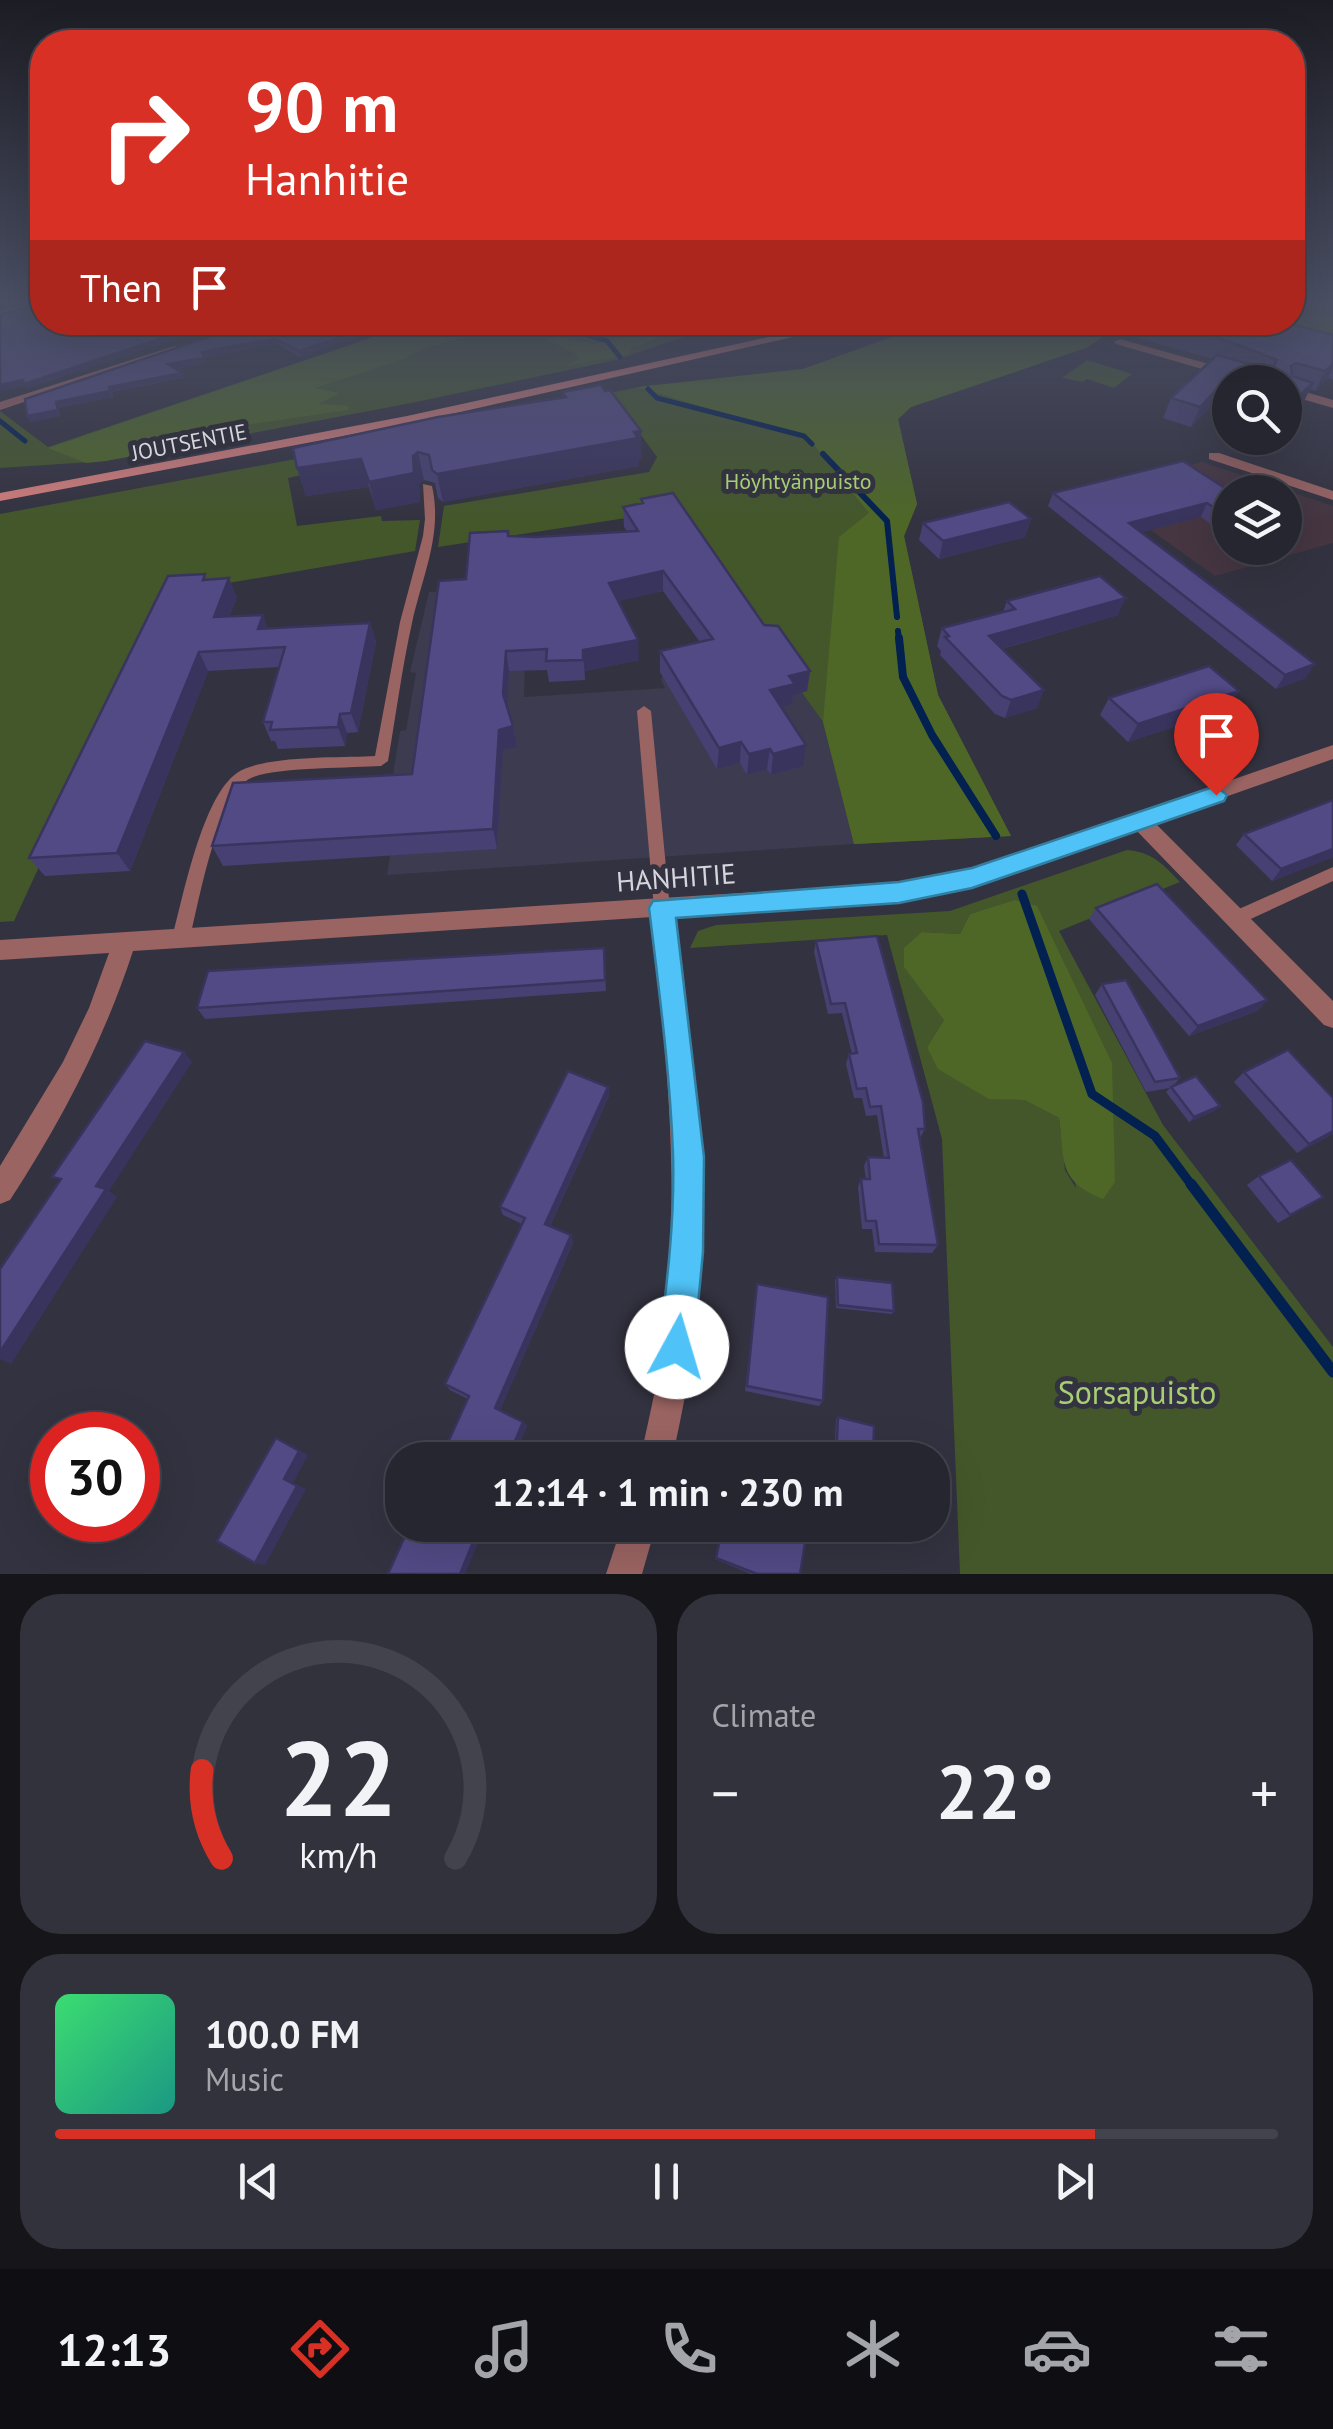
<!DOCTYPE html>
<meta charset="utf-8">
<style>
body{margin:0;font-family:"PT Sans",sans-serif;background:#32323c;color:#f1f3f6;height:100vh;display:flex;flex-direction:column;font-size:38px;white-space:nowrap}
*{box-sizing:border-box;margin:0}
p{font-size:32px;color:#a4a5ab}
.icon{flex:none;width:55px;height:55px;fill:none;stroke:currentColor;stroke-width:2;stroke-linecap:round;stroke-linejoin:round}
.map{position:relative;height:1574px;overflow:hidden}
.side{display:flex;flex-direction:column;gap:20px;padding:20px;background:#15151a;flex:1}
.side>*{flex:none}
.hud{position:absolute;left:30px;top:30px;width:1275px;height:305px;border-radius:40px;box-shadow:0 10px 40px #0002,0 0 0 2px #42434c;background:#d93025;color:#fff;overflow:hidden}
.buttons{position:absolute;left:1212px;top:365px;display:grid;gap:20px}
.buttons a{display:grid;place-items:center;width:90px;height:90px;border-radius:50%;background:#262630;box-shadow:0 10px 40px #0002,0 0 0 2px #42434c;font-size:50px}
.speed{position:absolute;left:30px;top:1412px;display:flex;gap:20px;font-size:50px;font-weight:700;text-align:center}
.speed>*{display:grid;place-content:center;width:130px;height:130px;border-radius:50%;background:#262630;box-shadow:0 10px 40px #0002,0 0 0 2px #42434c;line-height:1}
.speed .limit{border:15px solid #d22;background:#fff;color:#111}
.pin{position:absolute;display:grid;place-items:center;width:85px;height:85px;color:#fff;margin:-102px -42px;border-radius:50% 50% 50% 0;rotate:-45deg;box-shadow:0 0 10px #0007}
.pin .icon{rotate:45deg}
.me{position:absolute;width:110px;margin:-55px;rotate:6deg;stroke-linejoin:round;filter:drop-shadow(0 0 8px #0008)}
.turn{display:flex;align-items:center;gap:35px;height:210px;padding:0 50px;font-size:45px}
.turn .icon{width:130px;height:130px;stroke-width:2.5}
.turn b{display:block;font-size:70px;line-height:85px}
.then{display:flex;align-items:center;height:95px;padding:0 50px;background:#0003;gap:20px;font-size:38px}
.big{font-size:75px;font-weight:700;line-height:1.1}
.side .card{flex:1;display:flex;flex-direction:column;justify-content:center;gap:15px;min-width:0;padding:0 35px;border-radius:40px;background:#32323c}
.side .dial{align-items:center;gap:0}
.dial svg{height:260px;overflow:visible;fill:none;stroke:#42434c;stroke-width:7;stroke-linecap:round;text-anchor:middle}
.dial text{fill:#f1f3f6;stroke:none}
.song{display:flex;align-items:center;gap:30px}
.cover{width:120px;height:120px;border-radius:15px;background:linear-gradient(135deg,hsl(140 70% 55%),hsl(170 70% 35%))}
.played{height:10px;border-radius:5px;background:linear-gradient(90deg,#d93025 85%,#42434c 85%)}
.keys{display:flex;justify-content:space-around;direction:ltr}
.heat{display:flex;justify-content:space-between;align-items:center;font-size:55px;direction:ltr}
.side .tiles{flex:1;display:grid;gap:20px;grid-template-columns:1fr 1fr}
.card:last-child{grid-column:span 2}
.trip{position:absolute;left:385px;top:1442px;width:565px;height:100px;border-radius:40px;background:#262630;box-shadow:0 10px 40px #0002,0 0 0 2px #42434c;font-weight:700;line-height:100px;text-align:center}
.tabs{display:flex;height:160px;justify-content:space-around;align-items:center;background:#0f0f13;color:#a4a5ab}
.tabs .icon{width:70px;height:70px}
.tabs .on{color:#d93025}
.tabs b{font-size:45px;color:#f1f3f6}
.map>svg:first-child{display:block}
.built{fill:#3c3b4f}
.education{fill:#453642;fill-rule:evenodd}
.green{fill:#44572a;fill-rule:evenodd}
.forest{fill:#4e6727}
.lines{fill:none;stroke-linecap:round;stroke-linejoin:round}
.stream-far4{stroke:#022050;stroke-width:5}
.stream-far3{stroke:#022050;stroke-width:6}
.stream-far2{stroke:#022050;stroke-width:8}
.stream-far1{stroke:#022050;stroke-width:9}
.stream{stroke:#022050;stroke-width:11}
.service{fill:#9a6462;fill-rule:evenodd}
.minor{fill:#9a6462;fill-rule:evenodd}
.secondary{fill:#d27e7b;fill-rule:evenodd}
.wall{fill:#474072}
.shaded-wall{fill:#39345d}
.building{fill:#524a85;stroke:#39345d;stroke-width:2.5}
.route{fill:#4fc3f7;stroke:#337fa1;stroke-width:2.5}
.labels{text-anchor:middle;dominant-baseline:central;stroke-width:10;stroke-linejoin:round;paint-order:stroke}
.far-street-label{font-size:22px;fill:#d5d5dd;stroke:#333240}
.far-park-label{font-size:22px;fill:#a7ce73;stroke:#333240}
.street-label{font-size:28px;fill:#d5d5dd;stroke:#333240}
.near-park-label{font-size:32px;fill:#a7ce73;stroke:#333240}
</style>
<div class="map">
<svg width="1333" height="1574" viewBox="0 0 1333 1574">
<rect width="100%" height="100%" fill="#333240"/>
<polygon class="built" points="527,588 524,697 665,688 661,680 664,670 767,644 823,722 854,844 387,875 403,774 393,774 400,731 406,730 416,673 410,672 429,592"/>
<path class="education" d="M1202,462L1333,506V543L1215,576L1093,489ZM1230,492H1285V548H1230Z"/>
<g class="green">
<polygon points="415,323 726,323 616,360 411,403 105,461 0,468 0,411 48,447"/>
<polygon points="931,323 1124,323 1086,348 911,407 898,419 917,504 904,536 938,695 1011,836 854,844 823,722 767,644 684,509 438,547 444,506 649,472 657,457 620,406 288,478 297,526 381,516 382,521 420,520 415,551 165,594 14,921 0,922 0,514 306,457 638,387 803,369"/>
<polygon points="1087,360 1132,374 1114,388 1087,379 1083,382 1062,378"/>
<path d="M1127,850C1152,852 1163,864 1180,882L1059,931L1163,1125L1333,1347V1574H960L942,1139L887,935L690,948L698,931L716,925L950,911ZM1014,900L1076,1188L1065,1170L1059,1118L1024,1100L989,1098L927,1047L944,1020L922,932L960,934L970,914Z"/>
</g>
<g class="forest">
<polygon points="1293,301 1333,301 1333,345 1246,323 1292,322"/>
<polygon points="415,323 517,323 425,348 403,359 315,388 339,393 319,404 348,406 348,410 252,424 220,431 201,444 105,461 86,463 48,448"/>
<polygon points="651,323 697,323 632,348 629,354 567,366 579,359 578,355 548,340 555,336 592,344 621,338"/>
<polygon points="931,323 1124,323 1086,348 911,407 898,419 917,504 904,536 938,695 1011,836 854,844 823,722 839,537 869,513 810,440 638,387 803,369"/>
<path d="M1014,900L1037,906L1112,1063L1115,1182L1103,1199C1057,1180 1065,1162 1059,1118L1024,1100L989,1099L938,1069L927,1047L944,1020L904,967V948L922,932L960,934L970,914Z"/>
</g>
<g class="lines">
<g class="stream-far4">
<polyline points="559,326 607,341 620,357"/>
<polyline points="648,389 657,398 804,436 812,444"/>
<polyline points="0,421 25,441"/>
</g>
<g class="stream-far3">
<polyline points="823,454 887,521 897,617"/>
<polyline points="898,631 899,640"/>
</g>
<polyline class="stream-far2" points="899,638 903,677 932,735 996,836"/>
<polyline class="stream-far1" points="1022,894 1092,1094 1155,1136 1193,1187"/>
<polyline class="stream" points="1191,1184 1333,1372"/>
<g class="service">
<path d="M423,484L432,486C443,534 422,577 412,623C402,668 396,715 388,761L381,766C353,768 270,767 249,779C217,799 199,901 190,938L187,943L181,945L175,943L172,938C183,898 202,797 237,773C263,755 342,758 375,756L400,622L423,536L425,519Z"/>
<polygon points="644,706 651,711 670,909 668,914 662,916 656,914 654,909 637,711"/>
<polygon points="1333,867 1333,881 1242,923 1236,925 1230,923 1228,918 1230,913"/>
</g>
<g class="minor">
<polygon points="35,301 42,301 42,305 0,317 0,311"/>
<polygon points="1120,339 1262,379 1264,382 1247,382 1116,344 1114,342"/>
<polygon points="175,346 185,348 0,410 0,402"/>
<polygon points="1285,386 1333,400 1333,408 1285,394"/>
<polygon points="1209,453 1219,453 1333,491 1333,500 1209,459"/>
<path d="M1333,745V759L1154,822L1333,1001V1028L1324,1025L1135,829L972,887L899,901L674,916C692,1049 707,1183 696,1318C692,1366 682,1413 672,1460H640C650,1413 662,1365 666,1316C679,1183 667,1050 652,917L133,951C104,1040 61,1122 10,1200L0,1204V1166L63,1062L89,1008L109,953L0,960V940L899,883L972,869Z"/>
<polygon points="622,1525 656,1525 642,1574 606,1574"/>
</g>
<polygon class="secondary" points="837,322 859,322 407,424 0,501 0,493 407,416"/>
</g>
<g class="wall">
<polygon points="253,322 358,337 300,357 277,344 204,358 206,363 176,369 182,373 184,378 112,392 113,397 59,408 60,416 30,422 27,416"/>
<polygon points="1139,322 1283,322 1333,335 1333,380 1328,378 1315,391 1310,389 1303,403 1285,420 1285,382 1230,382 1230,410 1212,405 1191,427 1163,418 1171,398 1213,359 1134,337"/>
<polygon points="562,392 642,459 639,459 639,466 443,502 438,498 435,483 424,480 419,484 420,502 376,510 369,487 306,496 297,468 563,397"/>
<polygon points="1230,492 1230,530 1222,532 1201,517 1141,532 1306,678 1276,689 1048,506 1053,493"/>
<polygon points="641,499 810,671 807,691 793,695 792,704 781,707 803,766 771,775 767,769 747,775 740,763 717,769 660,672 660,651 700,642 663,591 618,601 639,660 585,671 585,680 549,682 547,670 509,671 507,707 513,726 517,747 503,750 497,849 223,866 212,846 412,774 466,579 509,536 537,537 627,531 624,527 623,507 641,503"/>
<polygon points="1031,519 1025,537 939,559 919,540 923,523"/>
<polygon points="205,574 207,580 237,597 229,617 268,628 370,623 376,642 358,732 347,733 345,746 278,749 275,741 271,741 263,722 279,667 208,671 130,871 45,876 29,858"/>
<polygon points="1007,601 1118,615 1002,649 1037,708 1005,718 995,714 940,655 941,651 937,646 942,628 1003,612"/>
<polygon points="1109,698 1228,709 1128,742 1100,715"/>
<polygon points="1244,834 1333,857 1272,881 1236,845"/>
<polygon points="1096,908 1267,1000 1257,1011 1189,1036 1089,919"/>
<polygon points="816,941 925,1129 920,1138 938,1245 932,1253 875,1252 872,1229 862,1229 858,1187 861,1179 866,1179 864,1166 868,1157 884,1158 877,1115 866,1116 862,1098 854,1098 846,1064 849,1054 852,1054 842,1013 828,1014 814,952"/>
<polygon points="604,948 606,991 205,1019 197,1008"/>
<polygon points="1102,984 1180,1078 1173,1086 1214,1111 1189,1122 1166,1092 1170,1088 1146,1092 1095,995"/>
<polygon points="1244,1072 1333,1098 1333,1134 1297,1153 1234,1082"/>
<polygon points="608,1087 609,1096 550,1226 571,1235 573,1243 500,1410 523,1422 527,1426 513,1460 440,1460 468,1399 450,1390 445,1384 522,1224 503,1215 500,1207"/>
<polygon points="1259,1176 1323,1197 1278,1223 1247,1185"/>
<polygon points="837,1277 894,1311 892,1314 836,1308 835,1280"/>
<polygon points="757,1284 823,1401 819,1406 745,1391"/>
<polygon points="838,1417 873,1460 834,1460 836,1419"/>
<polygon points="722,1525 808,1525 800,1574 751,1574 715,1559"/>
</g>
<g class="shaded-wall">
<polygon points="0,301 23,301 0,307"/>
<polygon points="211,322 229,322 26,389 25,386 0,391 0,385"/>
<polygon points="357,332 358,337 300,357 299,351"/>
<polygon points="275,339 277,344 204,358 202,352"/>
<polygon points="204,358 206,363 170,370 168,364"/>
<polygon points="1333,364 1333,368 1328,378 1315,391 1325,371"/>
<polygon points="182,373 184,378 112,392 109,387"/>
<polygon points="1313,383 1303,403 1285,420 1285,416 1290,405"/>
<polygon points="1221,385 1212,405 1191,427 1200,407"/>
<polygon points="110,391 113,397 59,408 60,416 30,422 27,416 56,402"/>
<polygon points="641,431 642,459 639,459 639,466 443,502 437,474"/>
<polygon points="418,452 424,480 419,484 420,502 376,510 369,482"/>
<polygon points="361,459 369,487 306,496 297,468"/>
<polygon points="1207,503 1201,517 1124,537 1129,523"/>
<polygon points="1230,518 1230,530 1222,532 1229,518"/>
<polygon points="1031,519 1025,537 939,559 943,541"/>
<polygon points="663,571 663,591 610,603 609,583"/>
<polygon points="229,578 237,597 222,636 214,617"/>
<polygon points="1126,598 1118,615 983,654 989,636"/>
<polygon points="263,615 270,634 258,629"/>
<polygon points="370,623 376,642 358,732 351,713"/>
<polygon points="638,640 639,660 585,671 585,680 583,650"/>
<polygon points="506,651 509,671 507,714 503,694"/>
<polygon points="199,652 208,671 130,871 117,853"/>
<polygon points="1315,664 1306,678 1276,689 1285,675"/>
<polygon points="810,671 807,691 793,695 792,704 767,711 770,690 789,676"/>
<polygon points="1044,690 1037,708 1005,718 1011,700"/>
<polygon points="1239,691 1228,709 1128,742 1138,724"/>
<polygon points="340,714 347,733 345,746 338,727"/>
<polygon points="513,726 517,747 503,750 497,849 493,829 499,730"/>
<polygon points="741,742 740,763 717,769 719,748"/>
<polygon points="806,745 803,766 771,775 773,754"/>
<polygon points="770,749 767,769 747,775 749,754"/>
<polygon points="1333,849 1333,857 1272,881 1281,869"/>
<polygon points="1267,1000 1257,1011 1189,1036 1198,1026"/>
<polygon points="184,1052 192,1062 109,1191 117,1197 11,1364 0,1359 0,1352 96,1186"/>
<polygon points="608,1087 609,1096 547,1232 545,1224"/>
<polygon points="1220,1106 1214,1111 1189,1122 1194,1117"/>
<polygon points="1333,1131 1333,1134 1297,1153 1309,1144"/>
<polygon points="571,1235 573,1243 499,1413 495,1408"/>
<polygon points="523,1422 527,1426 513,1460 507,1460"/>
<polygon points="276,1438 308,1455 293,1483 306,1489 265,1565 255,1563 284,1479"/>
<polygon points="480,1525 486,1525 465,1574 460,1574"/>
</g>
<g class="building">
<polygon points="42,302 42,322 211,322 24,384 23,380 0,385 0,315"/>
<polygon points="253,322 337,322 357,332 299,351 275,339 202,352 204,358 168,364 182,373 109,387 110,391 56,402 58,410 27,416 25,399"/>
<polygon points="1159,322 1283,322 1333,335 1333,364 1325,371 1296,363 1291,366 1292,376 1313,383 1290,405 1285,404 1285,382 1230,382 1230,388 1221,385 1200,407 1171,398 1217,355 1256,366 1274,366 1277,360 1231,342"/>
<polygon points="601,385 605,391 610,390 641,431 634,432 638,438 437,474 432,470 429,455 418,452 413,456 414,473 369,482 361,459 297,468 293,448 438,417 566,397 562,392"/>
<polygon points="1183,461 1231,492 1230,492 1230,518 1207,503 1129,523 1315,664 1285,675 1053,493"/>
<polygon points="673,493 764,625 778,626 810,671 789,676 795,684 770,690 806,745 773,754 770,749 749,754 741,742 719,748 660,651 713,639 663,571 609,583 638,640 583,650 583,660 546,661 547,649 506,651 503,694 513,726 499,730 493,829 212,846 233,783 412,774 439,581 466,579 470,533 508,531 508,536 537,537 638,531 623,507 643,503 641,499"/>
<polygon points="1009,502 1031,519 943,541 923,523"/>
<polygon points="205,574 203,580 229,578 214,617 263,615 258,629 370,623 351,713 340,714 338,727 270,730 272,722 263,722 285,647 199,652 117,853 29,858 168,576"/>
<polygon points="1100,576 1126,598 989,636 1044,690 1011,700 1002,696 945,637 949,636 942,628 1015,609 1007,601"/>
<polygon points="1209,666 1239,691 1138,724 1109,698"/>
<polygon points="1333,800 1333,849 1281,869 1244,834"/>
<polygon points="1157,884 1267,1000 1198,1026 1096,908"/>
<polygon points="877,936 923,1102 925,1129 918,1129 938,1245 879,1244 876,1221 866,1221 861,1179 870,1179 868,1157 889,1158 881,1106 870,1107 866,1088 857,1089 849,1054 857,1053 845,1003 831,1004 816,941"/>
<polygon points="604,948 605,980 197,1008 208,971"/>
<polygon points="1126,980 1180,1078 1155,1082 1102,984"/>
<polygon points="145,1041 184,1052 96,1186 106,1189 0,1352 0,1269 61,1179 52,1177"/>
<polygon points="1288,1050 1333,1098 1333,1131 1309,1144 1244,1072"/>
<polygon points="568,1071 608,1087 545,1224 571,1235 495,1408 523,1422 507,1460 440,1460 469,1396 445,1384 525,1218 500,1207"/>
<polygon points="1196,1076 1220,1106 1194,1117 1171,1087"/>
<polygon points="1291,1160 1323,1197 1290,1215 1259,1176"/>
<polygon points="837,1277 892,1283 894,1311 838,1305"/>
<polygon points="757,1284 828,1297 823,1401 747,1386"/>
<polygon points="838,1417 874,1426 873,1460 836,1460"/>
<polygon points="276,1438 299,1451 284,1479 297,1486 255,1563 217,1541"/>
<polygon points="410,1525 480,1525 460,1574 388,1574"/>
<polygon points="723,1525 808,1525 800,1574 757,1574 716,1558"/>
</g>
<linearGradient id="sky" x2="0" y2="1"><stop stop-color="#1c1c23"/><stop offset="0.58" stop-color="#4a4f64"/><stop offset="1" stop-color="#4a4f64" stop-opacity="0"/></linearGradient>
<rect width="1333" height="521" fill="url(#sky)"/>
<path class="route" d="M1216,786L1227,795L1224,801L972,888L899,903L676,918L704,1157L703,1252L694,1347L689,1359L677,1364L664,1359L659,1347C667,1283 675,1219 673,1154C670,1072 659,990 649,908L653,901L899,882L972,868Z"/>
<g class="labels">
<g class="far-street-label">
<text transform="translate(189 442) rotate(-11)">JOUTSENTIE</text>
</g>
<g class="far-park-label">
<text x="798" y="481">Höyhtyänpuisto</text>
</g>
<g class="street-label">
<text transform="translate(676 877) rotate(-4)">HANHITIE</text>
</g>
<g class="near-park-label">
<text x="1137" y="1392">Sorsapuisto</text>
</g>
</g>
</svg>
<div class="buttons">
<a><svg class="icon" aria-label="search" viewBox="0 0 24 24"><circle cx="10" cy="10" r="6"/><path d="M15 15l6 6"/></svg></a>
<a><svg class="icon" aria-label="layers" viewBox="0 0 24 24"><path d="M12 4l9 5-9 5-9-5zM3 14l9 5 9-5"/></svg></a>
</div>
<div class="speed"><div class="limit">30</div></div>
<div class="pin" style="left:1216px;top:795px;background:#d93025"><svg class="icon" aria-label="arrive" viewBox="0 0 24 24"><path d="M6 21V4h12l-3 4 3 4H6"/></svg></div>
<svg class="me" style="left:677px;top:1347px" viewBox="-20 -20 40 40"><circle r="19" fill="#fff"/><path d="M0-13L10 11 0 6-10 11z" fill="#4fc3f7"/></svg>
<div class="trip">12:14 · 1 min · 230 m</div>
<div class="hud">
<div class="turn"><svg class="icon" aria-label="right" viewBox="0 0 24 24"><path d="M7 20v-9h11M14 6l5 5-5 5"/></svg><div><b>90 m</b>Hanhitie</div></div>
<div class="then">Then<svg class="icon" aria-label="arrive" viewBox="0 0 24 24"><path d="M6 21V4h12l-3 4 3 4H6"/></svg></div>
</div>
</div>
<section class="side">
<div class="tiles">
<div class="card dial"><svg viewBox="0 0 100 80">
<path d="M14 69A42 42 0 1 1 86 69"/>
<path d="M14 69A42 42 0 0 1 8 42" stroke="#d93025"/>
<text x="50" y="56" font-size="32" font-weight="700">22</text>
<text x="50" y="72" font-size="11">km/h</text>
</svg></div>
<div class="card"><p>Climate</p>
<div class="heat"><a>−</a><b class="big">22°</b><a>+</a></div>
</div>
<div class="card">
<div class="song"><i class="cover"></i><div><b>100.0 FM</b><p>Music</p></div></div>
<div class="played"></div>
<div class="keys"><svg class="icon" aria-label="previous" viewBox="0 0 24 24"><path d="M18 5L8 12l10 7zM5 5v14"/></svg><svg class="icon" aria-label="pause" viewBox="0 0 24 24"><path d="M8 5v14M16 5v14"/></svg><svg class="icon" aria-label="next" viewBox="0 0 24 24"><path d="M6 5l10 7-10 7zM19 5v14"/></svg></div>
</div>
</div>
</section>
<nav class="tabs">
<b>12:13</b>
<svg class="icon on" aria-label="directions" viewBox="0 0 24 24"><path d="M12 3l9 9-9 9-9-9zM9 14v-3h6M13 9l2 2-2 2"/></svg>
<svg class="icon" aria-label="music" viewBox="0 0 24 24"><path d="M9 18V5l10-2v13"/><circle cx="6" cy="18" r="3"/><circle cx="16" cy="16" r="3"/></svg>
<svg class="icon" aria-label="phone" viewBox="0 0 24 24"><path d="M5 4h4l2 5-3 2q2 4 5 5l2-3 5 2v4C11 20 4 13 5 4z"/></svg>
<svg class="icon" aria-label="climate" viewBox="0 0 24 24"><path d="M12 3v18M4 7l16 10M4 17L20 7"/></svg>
<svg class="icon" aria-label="car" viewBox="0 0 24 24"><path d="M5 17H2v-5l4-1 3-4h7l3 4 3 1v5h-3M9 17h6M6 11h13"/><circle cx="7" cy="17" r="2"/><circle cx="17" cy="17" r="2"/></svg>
<svg class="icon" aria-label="filters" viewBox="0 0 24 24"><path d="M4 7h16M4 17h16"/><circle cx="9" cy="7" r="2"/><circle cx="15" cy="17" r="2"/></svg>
</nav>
